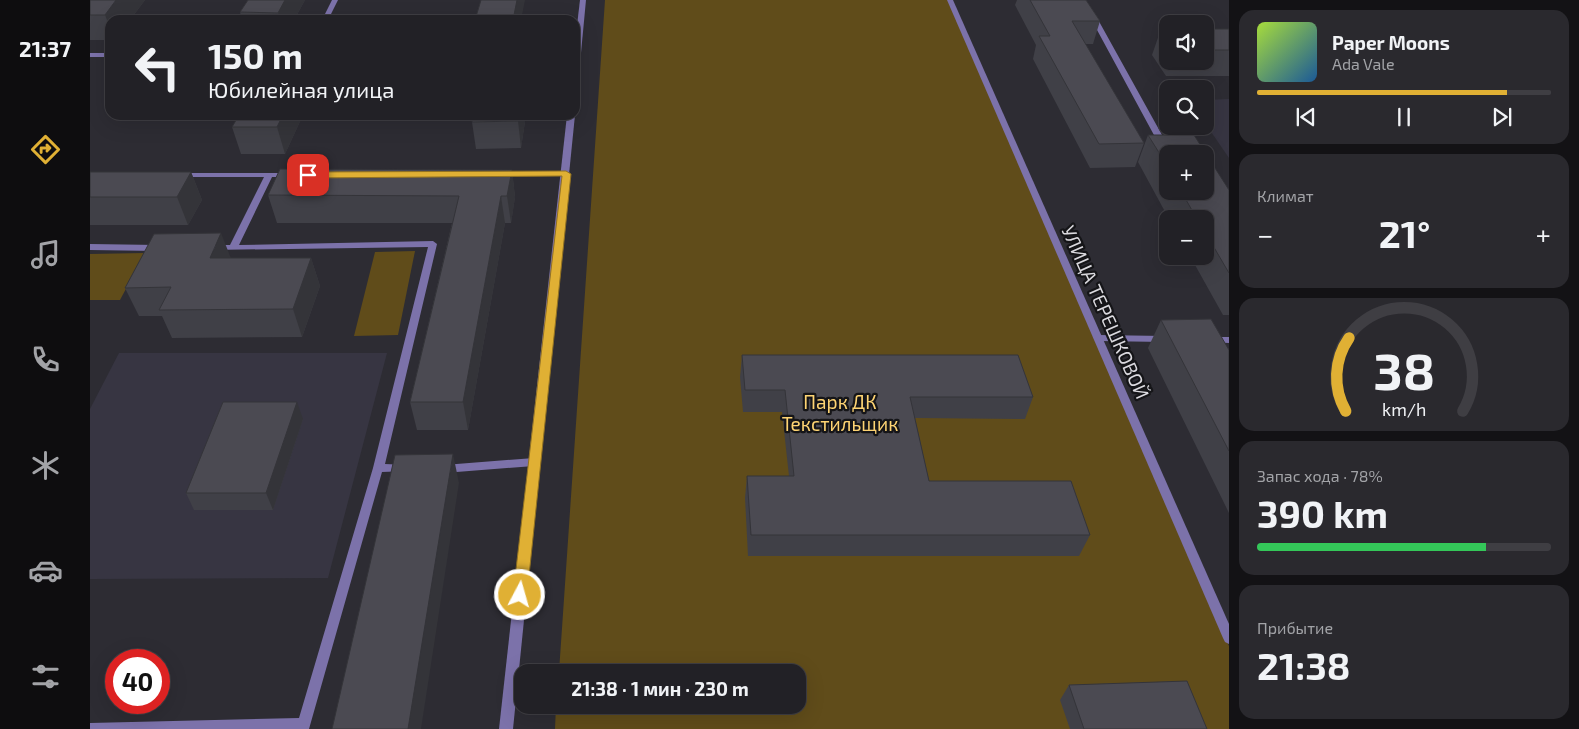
<!DOCTYPE html>
<html lang="ru">
<meta charset="utf-8">
<style>
body{margin:0;font-family:"Exo 2",sans-serif;background:#2a292e;color:#f1f3f6;height:100vh;display:flex;flex-direction:column;font-size:19px;white-space:nowrap}
*{box-sizing:border-box;margin:0}
p{font-size:16px;color:#a2a3a7}
.icon{flex:none;width:28px;height:28px;fill:none;stroke:currentColor;stroke-width:2;stroke-linecap:round;stroke-linejoin:round}
.map{position:relative;flex:1;overflow:hidden}
.sheet{display:flex;flex-direction:column;gap:10px;padding:10px;background:#131215;width:350px}
.sheet>*{flex:none}
.hud{position:absolute;left:15px;top:15px;width:475px;height:105px;border-radius:15px;box-shadow:0 5px 20px #0002,0 0 0 1px #3f3e43;background:#222126;color:#f1f3f6;overflow:hidden}
.buttons{position:absolute;left:1069px;top:15px;display:grid;gap:10px}
.buttons a{display:grid;place-items:center;width:55px;height:55px;border-radius:10px;background:#222126;box-shadow:0 5px 20px #0002,0 0 0 1px #3f3e43;font-size:25px}
.speed{position:absolute;left:15px;top:649px;display:flex;gap:10px;font-size:25px;font-weight:700;text-align:center}
.speed>*{display:grid;place-content:center;width:65px;height:65px;border-radius:50%;background:#222126;box-shadow:0 5px 20px #0002,0 0 0 1px #3f3e43;line-height:1}
.speed .limit{border:8px solid #d22;background:#fff;color:#111}
.pin{position:absolute;display:grid;place-items:center;width:42px;height:42px;color:#fff;margin:-21px;border-radius:10px;box-shadow:0 2px 8px #0006}
.me{position:absolute;width:55px;margin:-28px;rotate:6deg;stroke-linejoin:round;filter:drop-shadow(0 0 4px #0008)}
.turn{display:flex;align-items:center;gap:18px;height:105px;padding:0 20px;font-size:22px}
.turn .icon{width:65px;height:65px;stroke-width:2.5}
.turn b{display:block;font-size:35px;line-height:42px}
.big{font-size:38px;font-weight:700;line-height:1.1}
.sheet .card{flex:1;display:flex;flex-direction:column;justify-content:center;gap:8px;min-width:0;padding:0 18px;border-radius:15px;background:#2a292e}
.sheet .dial{align-items:center;gap:0}
.dial svg{height:130px;overflow:visible;fill:none;stroke:#3f3e43;stroke-width:7;stroke-linecap:round;text-anchor:middle}
.dial text{fill:#f1f3f6;stroke:none}
.song{display:flex;align-items:center;gap:15px}
.cover{width:60px;height:60px;border-radius:8px;background:linear-gradient(135deg,hsl(80 70% 55%),hsl(210 70% 35%))}
.played{height:5px;border-radius:2px;background:linear-gradient(90deg,#e0b034 85%,#3f3e43 85%)}
.keys{display:flex;justify-content:space-around;direction:ltr}
.heat{display:flex;justify-content:space-between;align-items:center;font-size:28px;direction:ltr}
.charge{height:8px;border-radius:4px;background:linear-gradient(90deg,#34c759 78%,#3f3e43 0)}
.trip{position:absolute;left:424px;top:664px;width:292px;height:50px;border-radius:15px;background:#222126;box-shadow:0 5px 20px #0002,0 0 0 1px #3f3e43;font-weight:700;line-height:50px;text-align:center}
main{display:flex;flex:1;min-height:0}
.dock{display:flex;flex-direction:column;width:90px;justify-content:space-around;align-items:center;background:#0e0d0f;color:#a2a3a7}
.dock .icon{width:35px;height:35px}
.dock .on{color:#e0b034}
.dock b{font-size:22px;color:#f1f3f6}
.map>svg:first-child{display:block}
.built{fill:#373542}
.green{fill:#604c1a}
.lines{fill:none;stroke-linecap:round;stroke-linejoin:round}
.service{fill:#7c72aa;fill-rule:evenodd}
.minor{fill:#7c72aa;fill-rule:evenodd}
.tertiary{fill:#7c72aa;fill-rule:evenodd}
.wall{fill:#404047;fill-rule:evenodd}
.shaded-wall{fill:#343439}
.building{fill:#4b4a52;stroke:#343439}
.route{fill:#e0b034;stroke:#927222}
.labels{text-anchor:middle;dominant-baseline:central;stroke-width:4.5;stroke-linejoin:round;paint-order:stroke}
.street-label{font-size:19px;fill:#dbdadf;stroke:#151518}
.park-label{font-size:19px;fill:#fed473;stroke:#151518}
</style>
<main>
<nav class="dock">
<b>21:37</b>
<svg class="icon on" aria-label="directions" viewBox="0 0 24 24"><path d="M12 3l9 9-9 9-9-9zM9 14v-3h6M13 9l2 2-2 2"/></svg>
<svg class="icon" aria-label="music" viewBox="0 0 24 24"><path d="M9 18V5l10-2v13"/><circle cx="6" cy="18" r="3"/><circle cx="16" cy="16" r="3"/></svg>
<svg class="icon" aria-label="phone" viewBox="0 0 24 24"><path d="M5 4h4l2 5-3 2q2 4 5 5l2-3 5 2v4C11 20 4 13 5 4z"/></svg>
<svg class="icon" aria-label="climate" viewBox="0 0 24 24"><path d="M12 3v18M4 7l16 10M4 17L20 7"/></svg>
<svg class="icon" aria-label="car" viewBox="0 0 24 24"><path d="M5 17H2v-5l4-1 3-4h7l3 4 3 1v5h-3M9 17h6M6 11h13"/><circle cx="7" cy="17" r="2"/><circle cx="17" cy="17" r="2"/></svg>
<svg class="icon" aria-label="filters" viewBox="0 0 24 24"><path d="M4 7h16M4 17h16"/><circle cx="9" cy="7" r="2"/><circle cx="15" cy="17" r="2"/></svg>
</nav>
<div class="map">
<svg width="1139" height="729" viewBox="0 0 1139 729">
<rect width="100%" height="100%" fill="#2d2c33"/>
<g class="built">
<polygon points="1139,99 1139,158 1115,123 1115,100"/>
<polygon points="29,353 297,353 238,578 0,579 0,409"/>
</g>
<g class="green">
<polygon points="515,0 859,0 1139,646 1139,729 465,729 466,705 708,705 708,672 469,672"/>
<polygon points="325,251 308,335 264,336 285,252"/>
<polygon points="55,253 30,300 0,300 0,254"/>
</g>
<g class="lines">
<g class="service">
<polygon points="242,0 248,0 238,20 232,20"/>
<polygon points="987,0 993,0 1006,16 1077,144 1097,154 1086,154 1071,148 1000,17"/>
<rect x="0" y="53" width="20" height="4"/>
<polygon points="176,173 182,173 183,175 149,245 343,241 347,244 295,464 318,465 319,468 318,471 292,472 219,729 0,729 0,723 209,718 283,468 338,247 120,250 119,248 123,245 140,245"/>
<polygon points="0,244 68,245 72,248 68,251 0,250"/>
<polygon points="1009,335 1075,336 1080,339 1075,342 1009,341 1004,338"/>
<polygon points="1120,337 1139,337 1139,343 1117,342 1115,340 1117,338"/>
<polygon points="444,458 448,459 449,462 448,465 444,466 354,473 350,472 348,469 350,466 354,465"/>
</g>
<g class="minor">
<polygon points="857,0 863,0 1139,624 1139,644 1135,642 1133,638"/>
<polygon points="476,171 480,173 479,175 410,176 406,174 410,172"/>
<polygon points="87,173 200,173 204,175 200,177 90,177 86,175"/>
</g>
<g class="tertiary">
<polygon points="490,0 496,0 489,74 485,76 485,42"/>
<polygon points="477,115 485,115 423,729 409,729"/>
</g>
</g>
<g class="wall">
<polygon points="0,0 55,0 40,20 20,20 20,40 0,40"/>
<polygon points="215,0 204,20 152,20 150,12"/>
<polygon points="927,0 996,0 1010,21 1003,44 995,44 1054,143 1045,167 1000,168 943,59 946,45 925,5"/>
<polygon points="1071,29 1078,29 1078,61 1115,61 1115,29 1139,29 1139,76 1076,76 1062,55"/>
<polygon points="213,115 195,154 151,154 142,127"/>
<polygon points="436,115 431,148 386,149 382,122"/>
<path d="M1058,135L1139,190V315H1133L1100,256H1115V219H1079L1048,162ZM1078,154L1115,191H1078Z"/>
<polygon points="422,170 425,197 421,223 415,223 378,430 327,430 320,402 362,223 187,223 178,195"/>
<polygon points="0,172 101,172 112,200 98,225 0,225"/>
<polygon points="140,258 221,258 230,286 212,337 82,338 72,316 49,316 35,288"/>
<polygon points="1071,320 1139,350 1139,513 1058,348"/>
<polygon points="652,355 943,397 935,419 825,418 839,481 1000,535 989,556 658,556 655,498 657,476 699,476 692,412 653,412 650,377"/>
<polygon points="213,419 183,510 104,510 96,493"/>
<polygon points="979,685 1117,729 980,729 970,700"/>
</g>
<g class="shaded-wall">
<polygon points="26,0 55,0 40,20 20,20 20,28 15,15"/>
<polygon points="195,0 215,0 204,20 190,20 188,13"/>
<polygon points="427,0 435,0 431,20 423,20"/>
<polygon points="193,115 213,115 195,154 187,127"/>
<polygon points="429,115 436,115 431,148 428,121"/>
<polygon points="422,170 425,197 421,223 417,196"/>
<polygon points="101,172 112,200 98,225 87,197"/>
<polygon points="411,196 415,223 378,430 373,402"/>
<polygon points="131,233 142,261 120,258"/>
<polygon points="221,258 230,286 212,337 203,309"/>
<polygon points="207,402 213,419 183,510 176,493"/>
<polygon points="363,454 369,483 331,729 318,729"/>
</g>
<g class="building">
<polygon points="0,0 26,0 15,15 0,15"/>
<polygon points="158,0 195,0 188,13 150,12"/>
<polygon points="391,0 427,0 423,20 385,20"/>
<polygon points="940,0 996,0 1010,21 982,21 1054,143 1009,144 949,36 960,36"/>
<polygon points="1071,29 1078,29 1078,38"/>
<rect x="1115" y="29" width="24" height="21"/>
<polygon points="149,115 193,115 187,127 142,127"/>
<polygon points="383,115 429,115 428,121 382,122"/>
<polygon points="1058,135 1104,135 1139,190 1139,273 1115,232 1115,219 1107,219 1091,191 1115,191 1115,154 1078,154 1078,167"/>
<polygon points="190,169 422,170 417,196 411,196 373,402 320,402 369,196 178,195"/>
<polygon points="0,172 101,172 87,197 0,197"/>
<polygon points="131,233 120,258 221,258 203,309 69,310 81,287 35,288 64,234"/>
<polygon points="1121,319 1139,350 1139,451 1071,320"/>
<polygon points="652,355 928,355 943,397 820,397 839,481 981,481 1000,535 661,535 657,476 704,476 695,390 655,390"/>
<polygon points="133,402 207,402 176,493 96,493"/>
<polygon points="363,454 318,729 242,729 305,455"/>
<polygon points="1097,681 1117,729 994,729 979,685"/>
</g>
<polygon class="route" points="476,171 481,174 437,595 435,600 430,601 425,600 423,595 472,176 218,178 214,175 218,172"/>
<g class="labels">
<g class="street-label">
<text transform="translate(1016 312) rotate(66)">УЛИЦА ТЕРЕШКОВОЙ</text>
</g>
<g class="park-label">
<text x="750" y="401">Парк ДК<tspan x="750" dy="22">Текстильщик</tspan></text>
</g>
</g>
</svg>
<div class="buttons">
<a><svg class="icon" aria-label="sound" viewBox="0 0 24 24"><path d="M4 9h4l5-4v14l-5-4H4zM17 9q2 3 0 6"/></svg></a>
<a><svg class="icon" aria-label="search" viewBox="0 0 24 24"><circle cx="10" cy="10" r="6"/><path d="M15 15l6 6"/></svg></a>
<a>+</a>
<a>−</a>
</div>
<div class="speed"><div class="limit">40</div></div>
<div class="pin" style="left:218px;top:175px;background:#d93025"><svg class="icon" aria-label="arrive" viewBox="0 0 24 24"><path d="M6 21V4h12l-3 4 3 4H6"/></svg></div>
<svg class="me" style="left:430px;top:595px" viewBox="-20 -20 40 40"><circle r="17" fill="#e0b034" stroke="#fff" stroke-width="3"/><path d="M0-11L8 9 0 5-8 9z" fill="#fff"/></svg>
<div class="trip">21:38 · 1 мин · 230 m</div>
<div class="hud">
<div class="turn"><svg class="icon" aria-label="left" viewBox="0 0 24 24"><path d="M17 20v-9H6M10 6l-5 5 5 5"/></svg><div><b>150 m</b>Юбилейная улица</div></div>
</div>
</div>
<section class="sheet">
<div class="card">
<div class="song"><i class="cover"></i><div><b>Paper Moons</b><p>Ada Vale</p></div></div>
<div class="played"></div>
<div class="keys"><svg class="icon" aria-label="previous" viewBox="0 0 24 24"><path d="M18 5L8 12l10 7zM5 5v14"/></svg><svg class="icon" aria-label="pause" viewBox="0 0 24 24"><path d="M8 5v14M16 5v14"/></svg><svg class="icon" aria-label="next" viewBox="0 0 24 24"><path d="M6 5l10 7-10 7zM19 5v14"/></svg></div>
</div>
<div class="card"><p>Климат</p>
<div class="heat"><a>−</a><b class="big">21°</b><a>+</a></div>
</div>
<div class="card dial"><svg viewBox="0 0 100 80">
<path d="M14 69A42 42 0 1 1 86 69"/>
<path d="M14 69A42 42 0 0 1 16 24" stroke="#e0b034"/>
<text x="50" y="56" font-size="32" font-weight="700">38</text>
<text x="50" y="72" font-size="11">km/h</text>
</svg></div>
<div class="card"><p>Запас хода · 78%</p><b class="big">390 km</b><div class="charge"></div></div>
<div class="card"><p>Прибытие</p><b class="big">21:38</b></div>
</section>
</main>
